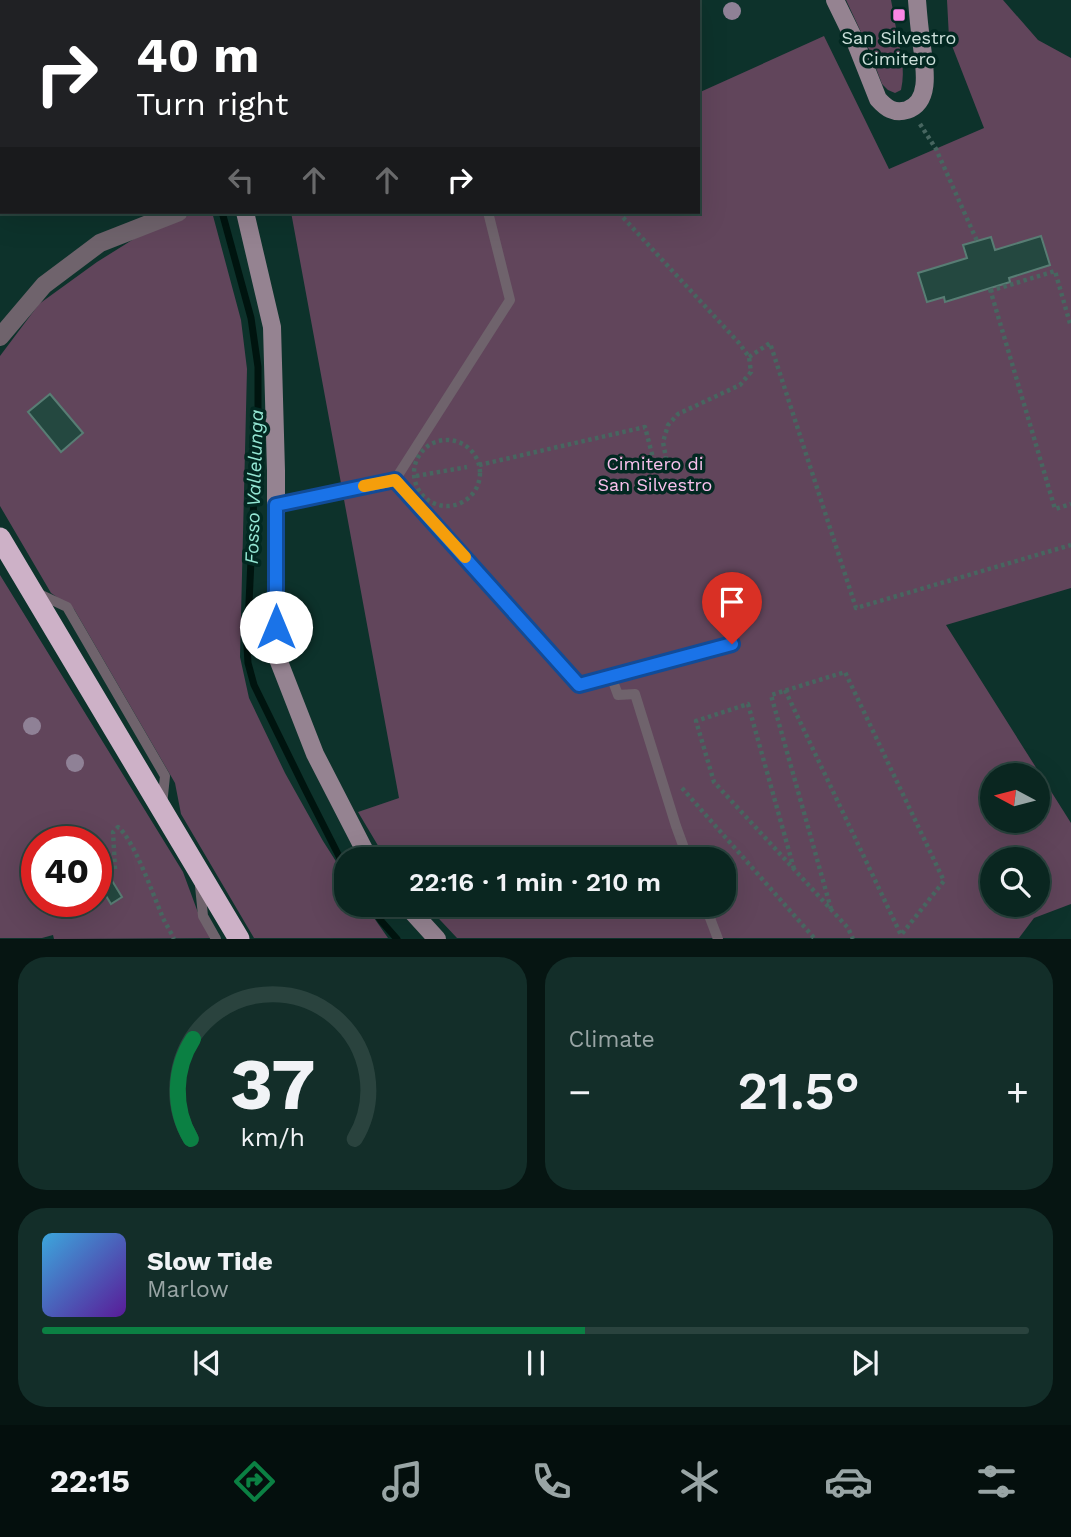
<!DOCTYPE html>
<meta charset="utf-8">
<style>
body{margin:0;font-family:"Work Sans",sans-serif;background:#132e29;color:#f1f3f6;height:100vh;display:flex;flex-direction:column;font-size:26px;white-space:nowrap}
*{box-sizing:border-box;margin:0}
p{font-size:23px;color:#99a5a5}
.icon{flex:none;width:38px;height:38px;fill:none;stroke:currentColor;stroke-width:2;stroke-linecap:round;stroke-linejoin:round}
.map{position:relative;height:939px;overflow:hidden}
.panel{display:flex;flex-direction:column;gap:18px;padding:18px;background:#061512;flex:1}
.panel>*{flex:none}
.banner{position:absolute;left:0px;top:0px;width:700px;height:214px;box-shadow:0 7px 28px #0002,0 0 0 2px #2a433e;background:#202124;color:#fff;overflow:hidden}
.needle{width:46px;rotate:277deg}
.tools{position:absolute;left:980px;top:763px;display:grid;gap:14px}
.tools a{display:grid;place-items:center;width:70px;height:70px;border-radius:50%;background:#0a2620;box-shadow:0 7px 28px #0002,0 0 0 2px #2a433e;font-size:35px}
.speed{position:absolute;left:21px;top:826px;display:flex;gap:14px;font-size:35px;font-weight:700;text-align:center}
.speed>*{display:grid;place-content:center;width:91px;height:91px;border-radius:50%;background:#0a2620;box-shadow:0 7px 28px #0002,0 0 0 2px #2a433e;line-height:1}
.speed .limit{border:10px solid #d22;background:#fff;color:#111}
.pin{position:absolute;display:grid;place-items:center;width:60px;height:60px;color:#fff;margin:-72px -30px;border-radius:50% 50% 50% 0;rotate:-45deg;box-shadow:0 0 7px #0007}
.pin .icon{rotate:45deg}
.me{position:absolute;width:77px;margin:-38px;rotate:0deg;stroke-linejoin:round;filter:drop-shadow(0 0 5px #0008)}
.turn{display:flex;align-items:center;gap:24px;height:147px;padding:0 21px;font-size:32px}
.turn .icon{width:91px;height:91px;stroke-width:2.5}
.turn b{display:block;font-size:49px;line-height:60px}
.lanes{display:flex;align-items:center;height:66px;padding:0 21px;background:#0003;justify-content:center;gap:35px;direction:ltr}
.lanes .off{opacity:.35}
.big{font-size:52px;font-weight:600;line-height:1.1}
.panel .widget{flex:1;display:flex;flex-direction:column;justify-content:center;gap:10px;min-width:0;padding:0 24px;border-radius:28px;background:#132e29}
.panel .dial{align-items:center;gap:0}
.dial svg{height:182px;overflow:visible;fill:none;stroke:#2a433e;stroke-width:7;stroke-linecap:round;text-anchor:middle}
.dial text{fill:#f1f3f6;stroke:none}
.song{display:flex;align-items:center;gap:21px}
.cover{width:84px;height:84px;border-radius:10px;background:linear-gradient(135deg,hsl(200 70% 55%),hsl(270 70% 35%))}
.played{height:7px;border-radius:4px;background:linear-gradient(90deg,#0b8043 55%,#2a433e 55%)}
.keys{display:flex;justify-content:space-around;direction:ltr}
.heat{display:flex;justify-content:space-between;align-items:center;font-size:38px;direction:ltr}
.panel .tiles{flex:1;display:grid;gap:18px;grid-template-columns:1fr 1fr}
.widget:last-child{grid-column:span 2}
.trip{position:absolute;left:334px;top:847px;width:402px;height:70px;border-radius:28px;background:#0a2620;box-shadow:0 7px 28px #0002,0 0 0 2px #2a433e;font-weight:600;line-height:70px;text-align:center}
.menu{display:flex;height:112px;justify-content:space-around;align-items:center;background:#040f0d;color:#99a5a5}
.menu .icon{width:49px;height:49px}
.menu .selected{color:#0b8043}
.menu b{font-size:32px;color:#f1f3f6}
.map>svg:first-child{display:block}
.green{fill:#61455b;fill-rule:evenodd}
.lines{fill:none;stroke-linecap:round;stroke-linejoin:round}
.stream{stroke:#00140f;stroke-width:7}
.building{fill:#244840;stroke:#587d74;stroke-width:2}
.path{stroke:#476660;stroke-width:4.5;stroke-dasharray:3.5 3.5;stroke-linecap:butt}
.lane{stroke:#6f636c;stroke-width:10}
.street{stroke:#6f636c;stroke-width:18}
.secondary{stroke:#958391;stroke-width:18}
.highway{stroke:#cdb1c7;stroke-width:21}
.tree{fill:#8f8196}
.route-casing{stroke:#114b97;stroke-width:18}
.route{stroke:#1a73e8;stroke-width:12}
.slow{stroke:#f59e0b;stroke-width:12}
.poi-dot{fill:#fa87e6;stroke:#022821;stroke-width:2.5}
.labels{text-anchor:middle;dominant-baseline:central;stroke-width:7;stroke-linejoin:round;paint-order:stroke}
.poi-label{font-size:18px;fill:#cde0db;stroke:#022821}
.park-label{font-size:18px;fill:#f9c1ed;stroke:#022821}
.water-label{font-size:19px;font-style:italic;fill:#94e7d4;stroke:#022821}
</style>
<div class="map">
<svg width="1071" height="939" viewBox="0 0 1071 939">
<rect width="100%" height="100%" fill="#0d322b"/>
<g class="green">
<path d="M846,0H891C893,9 894,19 896,28C900,50 906,68 901,90L895,93L888,90L882,84L868,47Z"/>
<path d="M947,0H1003L1038,40L1071,58V588L946,625L1071,823V904L1034,918L1019,938H457L426,905H724V859H386L358,812L399,798L291,212H698V93L824,36L889,169L984,128L949,38ZM992,775H1038V821H992ZM992,859H1038V905H992Z"/>
<polygon points="198,212 212,212 241,320 247,369 240,657 249,698 285,773 323,841 346,877 346,905 365,905 388,938 254,938 181,814 175,783 74,609 51,593 0,506 0,356 39,304 97,262 145,232"/>
<path d="M0,575L183,872L200,918L212,938L54,939L53,935L42,938H0ZM37,842H96V901H37Z"/>
</g>
<g class="lines">
<g class="stream">
<polyline points="126,0 128,2"/>
<polyline points="222,212 251,318 258,367 258,410 247,646 248,663 254,685 305,789 346,870"/>
<polyline points="370,905 382,922 397,939"/>
</g>
</g>
<g class="building">
<polygon points="1041,236 1050,265 1009,278 1010,282 945,302 944,297 927,302 918,273 967,258 963,245 991,237 995,250"/>
<polygon points="50,394 83,433 61,452 28,412"/>
<polygon points="111,879 122,897 111,904 100,886"/>
</g>
<g class="lines">
<g class="path">
<polyline points="920,124 936,149 977,241"/>
<polyline points="990,289 1055,509 1071,504"/>
<polyline points="990,291 1055,271 1071,327"/>
<polyline points="749,357 770,343 856,608 1071,545"/>
<circle cx="447" cy="473" r="33"/>
<polyline points="479,465 645,427 654,462 666,458 663,442 668,425 678,414 740,385 751,372 749,357 739,343 618,212"/>
<polyline points="416,476 467,467"/>
<polyline points="785,690 901,935 944,881 845,672 771,695 831,909"/>
<polyline points="682,788 815,939"/>
<path d="M115,869L113,832L118,827C134,840 152,892 161,913C164,922 170,930 174,939"/>
<polyline points="794,869 748,704 696,721 714,782 848,928 853,939"/>
</g>
<g class="lane">
<polyline points="323,0 325,2"/>
<polyline points="395,480 579,685 731,644"/>
<polyline points="276,505 395,480 510,300 488,212"/>
<polyline points="37,593 67,607 165,776 162,805"/>
<polyline points="611,676 618,695 635,694 676,826 688,859"/>
<polyline points="200,886 203,916 216,939"/>
<polyline points="705,905 718,939"/>
</g>
<polyline class="street" points="0,337 44,285 100,243 179,212"/>
<g class="secondary">
<polyline points="158,0 159,2"/>
<path d="M835,0L855,41L878,99C886,108 894,114 907,110C934,101 923,60 921,39C919,26 918,13 917,0"/>
<polyline points="245,212 272,327 276,471 276,654 315,754 369,859"/>
<polyline points="406,905 437,939"/>
</g>
<polyline class="highway" points="0,538 239,939"/>
</g>
<g class="tree">
<circle cx="732" cy="11" r="9"/>
<circle cx="32" cy="726" r="9"/>
<circle cx="75" cy="763" r="9"/>
</g>
<g class="lines">
<defs>
<polyline id="route" points="276,627 276,505 395,480 579,685 732,644"/>
</defs>
<use href="#route" class="route-casing"/>
<use href="#route" class="route"/>
<polyline class="slow" points="364,486 395,480 465,557"/>
</g>
<rect class="poi-dot" x="892" y="8" width="14" height="14" rx="3.5"/>
<g class="labels">
<g class="poi-label">
<text x="899" y="37">San Silvestro<tspan x="899" dy="21">Cimitero</tspan></text>
</g>
<g class="park-label">
<text x="655" y="463">Cimitero di<tspan x="655" dy="21">San Silvestro</tspan></text>
</g>
<g class="water-label">
<text transform="translate(254 487) rotate(-88)">Fosso Vallelunga</text>
</g>
</g>
</svg>
<div class="tools">
<a><svg class="needle" viewBox="-14 -14 28 28"><path d="M0-13l5 13h-10z" fill="#e53935"/><path d="M0 13l5-13h-10z" fill="#99a5a5"/></svg></a>
<a><svg class="icon" aria-label="search" viewBox="0 0 24 24"><circle cx="10" cy="10" r="6"/><path d="M15 15l6 6"/></svg></a>
</div>
<div class="speed"><div class="limit">40</div></div>
<div class="pin" style="left:732px;top:644px;background:#d93025"><svg class="icon" aria-label="arrive" viewBox="0 0 24 24"><path d="M6 21V4h12l-3 4 3 4H6"/></svg></div>
<svg class="me" style="left:276px;top:627px" viewBox="-20 -20 40 40"><circle r="19" fill="#fff"/><path d="M0-13L10 11 0 6-10 11z" fill="#1a73e8"/></svg>
<div class="trip">22:16 · 1 min · 210 m</div>
<div class="banner">
<div class="turn"><svg class="icon" aria-label="right" viewBox="0 0 24 24"><path d="M7 20v-9h11M14 6l5 5-5 5"/></svg><div><b>40 m</b>Turn right</div></div>
<div class="lanes"><svg class="icon off" aria-label="left" viewBox="0 0 24 24"><path d="M17 20v-9H6M10 6l-5 5 5 5"/></svg><svg class="icon off" aria-label="ahead" viewBox="0 0 24 24"><path d="M12 20V5M6 11l6-6 6 6"/></svg><svg class="icon off" aria-label="ahead" viewBox="0 0 24 24"><path d="M12 20V5M6 11l6-6 6 6"/></svg><svg class="icon" aria-label="right" viewBox="0 0 24 24"><path d="M7 20v-9h11M14 6l5 5-5 5"/></svg></div>
</div>
</div>
<section class="panel">
<div class="tiles">
<div class="widget dial"><svg viewBox="0 0 100 80">
<path d="M14 69A42 42 0 1 1 86 69"/>
<path d="M14 69A42 42 0 0 1 15 25" stroke="#0b8043"/>
<text x="50" y="56" font-size="32" font-weight="700">37</text>
<text x="50" y="72" font-size="11">km/h</text>
</svg></div>
<div class="widget"><p>Climate</p>
<div class="heat"><a>−</a><b class="big">21.5°</b><a>+</a></div>
</div>
<div class="widget">
<div class="song"><i class="cover"></i><div><b>Slow Tide</b><p>Marlow</p></div></div>
<div class="played"></div>
<div class="keys"><svg class="icon" aria-label="previous" viewBox="0 0 24 24"><path d="M18 5L8 12l10 7zM5 5v14"/></svg><svg class="icon" aria-label="pause" viewBox="0 0 24 24"><path d="M8 5v14M16 5v14"/></svg><svg class="icon" aria-label="next" viewBox="0 0 24 24"><path d="M6 5l10 7-10 7zM19 5v14"/></svg></div>
</div>
</div>
</section>
<nav class="menu">
<b>22:15</b>
<svg class="icon selected" aria-label="directions" viewBox="0 0 24 24"><path d="M12 3l9 9-9 9-9-9zM9 14v-3h6M13 9l2 2-2 2"/></svg>
<svg class="icon" aria-label="music" viewBox="0 0 24 24"><path d="M9 18V5l10-2v13"/><circle cx="6" cy="18" r="3"/><circle cx="16" cy="16" r="3"/></svg>
<svg class="icon" aria-label="phone" viewBox="0 0 24 24"><path d="M5 4h4l2 5-3 2q2 4 5 5l2-3 5 2v4C11 20 4 13 5 4z"/></svg>
<svg class="icon" aria-label="climate" viewBox="0 0 24 24"><path d="M12 3v18M4 7l16 10M4 17L20 7"/></svg>
<svg class="icon" aria-label="car" viewBox="0 0 24 24"><path d="M5 17H2v-5l4-1 3-4h7l3 4 3 1v5h-3M9 17h6M6 11h13"/><circle cx="7" cy="17" r="2"/><circle cx="17" cy="17" r="2"/></svg>
<svg class="icon" aria-label="filters" viewBox="0 0 24 24"><path d="M4 7h16M4 17h16"/><circle cx="9" cy="7" r="2"/><circle cx="15" cy="17" r="2"/></svg>
</nav>
